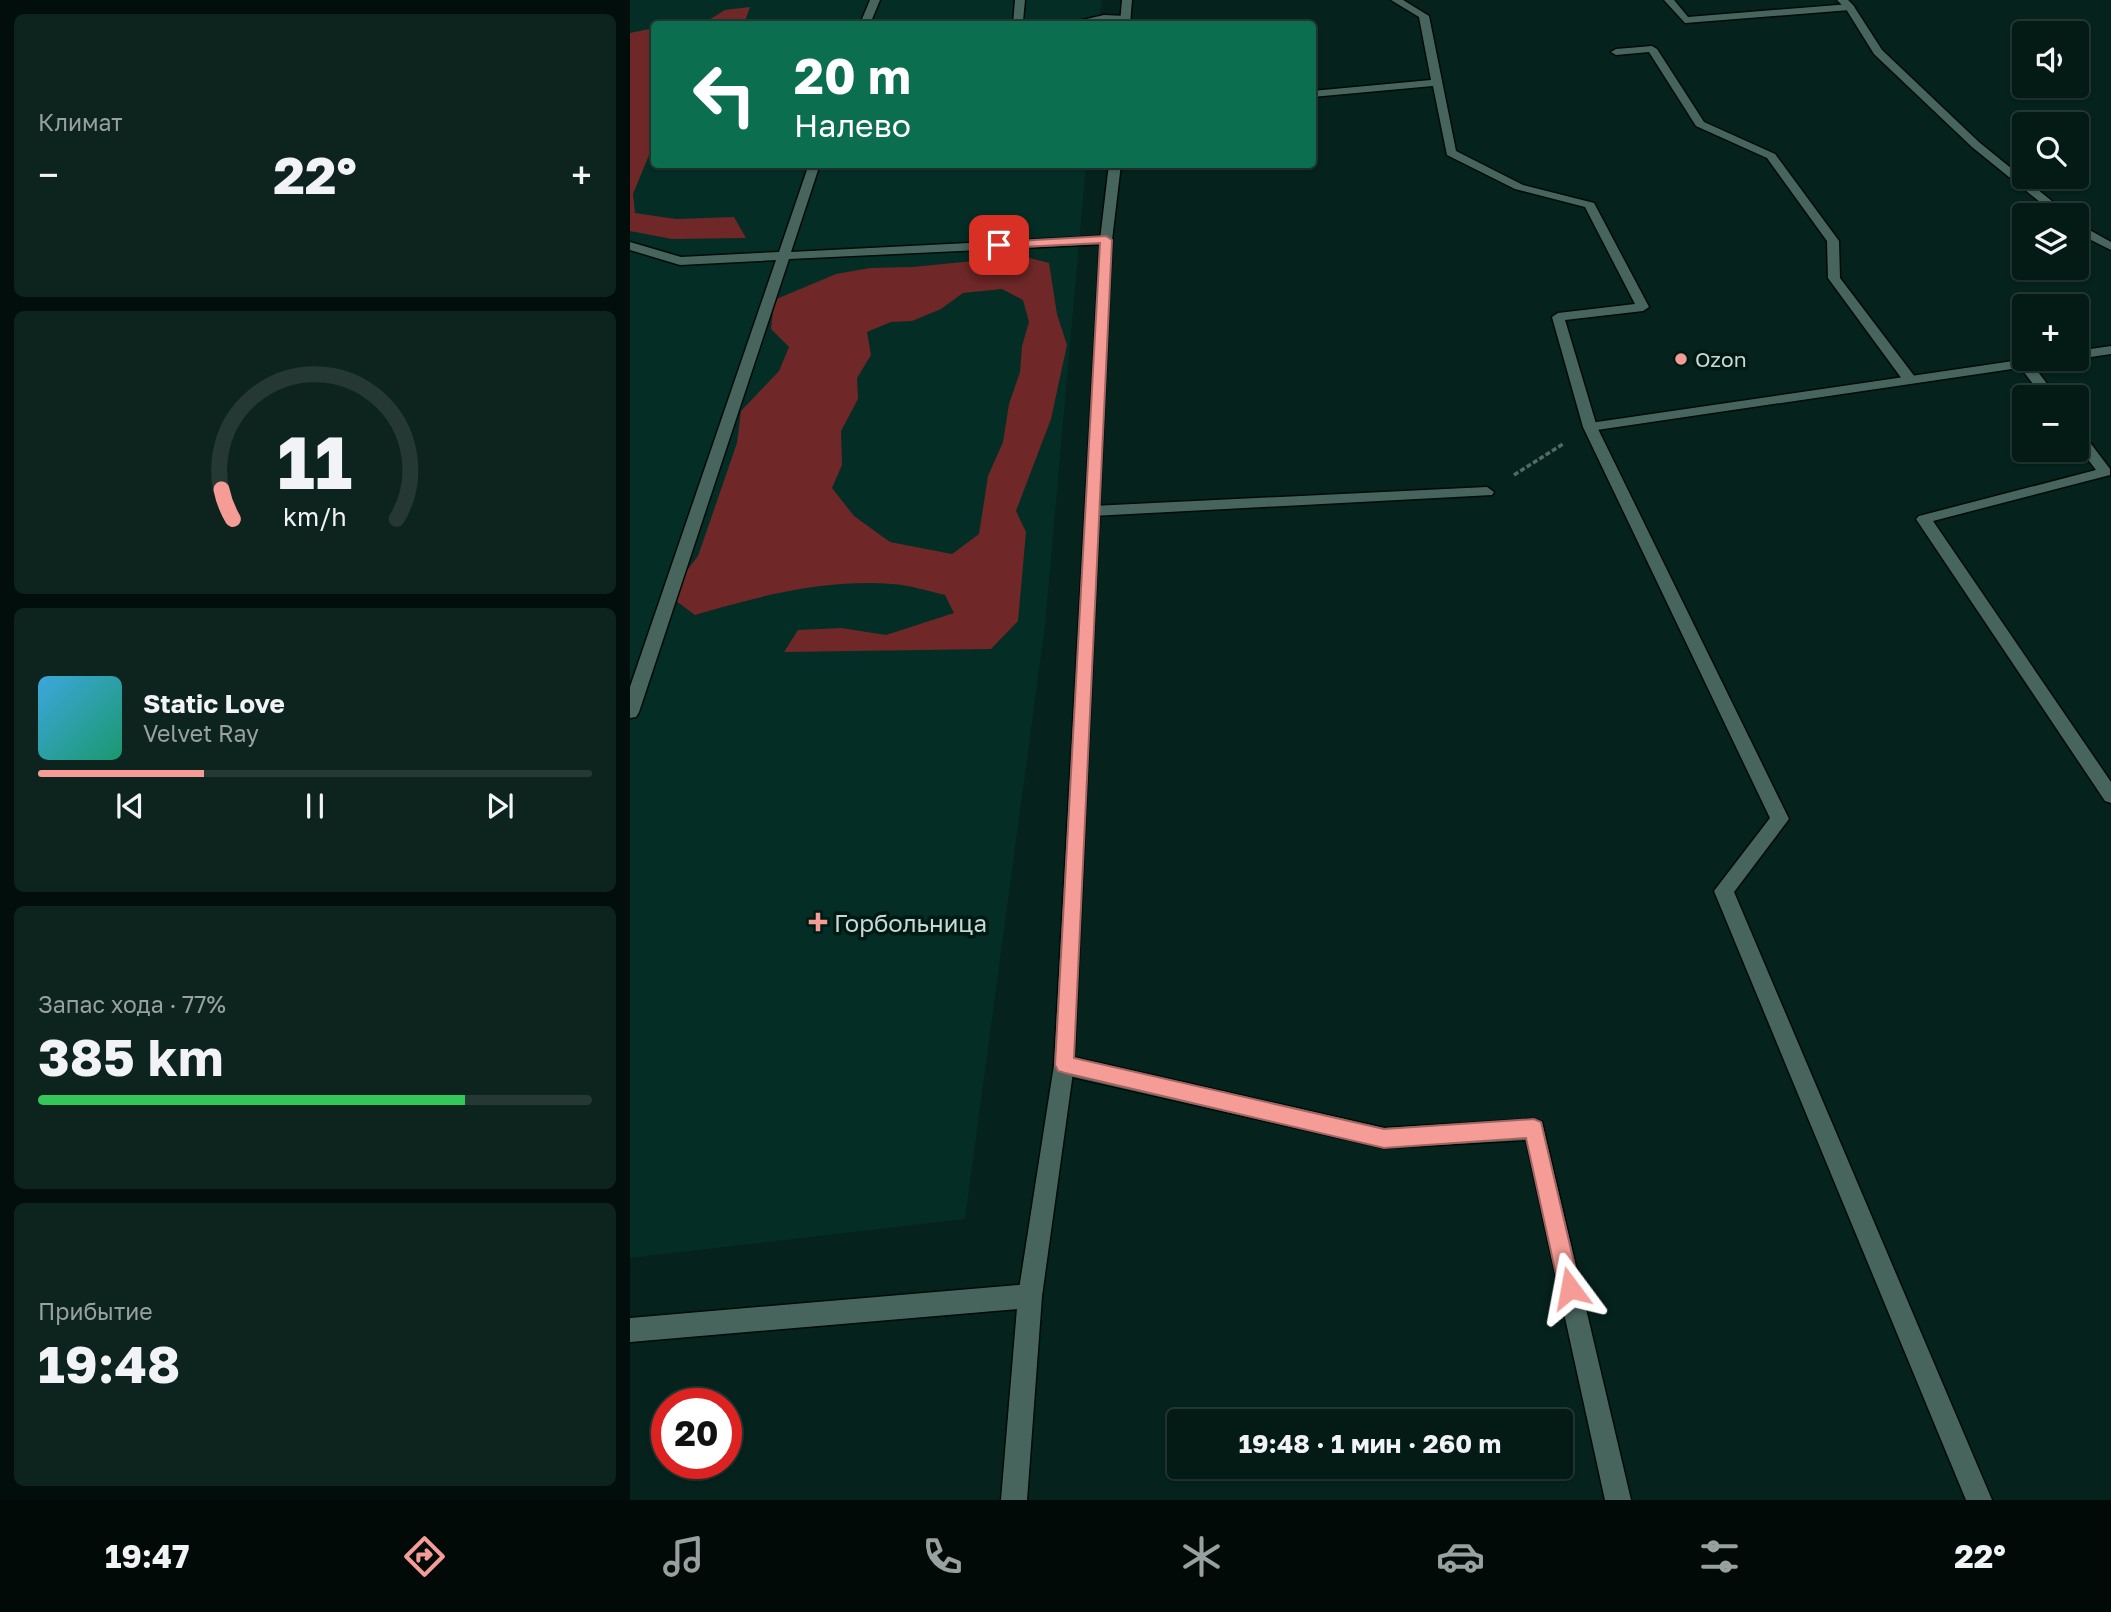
<!DOCTYPE html>
<html lang="ru">
<meta charset="utf-8">
<style>
body{margin:0;font-family:"Golos Text",sans-serif;background:#0d231e;color:#f1f3f6;height:100vh;display:flex;flex-direction:column;font-size:26px;white-space:nowrap}
*{box-sizing:border-box;margin:0}
p{font-size:23px;color:#97a1a0}
.icon{flex:none;width:38px;height:38px;fill:none;stroke:currentColor;stroke-width:2;stroke-linecap:round;stroke-linejoin:round}
.map{position:relative;flex:1;overflow:hidden}
.side{display:flex;flex-direction:column;gap:14px;padding:14px;background:#020e0c;width:630px}
.side>*{flex:none}
.top-card{position:absolute;left:21px;top:21px;width:665px;height:147px;border-radius:7px;box-shadow:0 2px 5px #0004,0 0 0 2px #253834;background:#0b6e4f;color:#fff;overflow:hidden}
.buttons{position:absolute;left:1382px;top:21px;display:grid;gap:14px}
.buttons a{display:grid;place-items:center;width:77px;height:77px;border-radius:7px;background:#041a15;box-shadow:0 2px 5px #0004,0 0 0 2px #253834;font-size:35px}
.speed{position:absolute;left:21px;top:1388px;display:flex;gap:14px;font-size:35px;font-weight:700;text-align:center}
.speed>*{display:grid;place-content:center;width:91px;height:91px;border-radius:50%;background:#041a15;box-shadow:0 2px 5px #0004,0 0 0 2px #253834;line-height:1}
.speed .limit{border:10px solid #d22;background:#fff;color:#111}
.pin{position:absolute;display:grid;place-items:center;width:60px;height:60px;color:#fff;margin:-30px;border-radius:14px;box-shadow:0 4px 10px #0006}
.me{position:absolute;width:77px;margin:-38px;rotate:347deg;stroke-linejoin:round;filter:drop-shadow(0 0 5px #0008)}
.turn{display:flex;align-items:center;gap:24px;height:147px;padding:0 28px;font-size:32px}
.turn .icon{width:91px;height:91px;stroke-width:2.5}
.turn b{display:block;font-size:49px;line-height:60px}
.big{font-size:52px;font-weight:700;line-height:1.1}
.side .widget{flex:1;display:flex;flex-direction:column;justify-content:center;gap:10px;min-width:0;padding:0 24px;border-radius:10px;background:#0d231e}
.side .dial{align-items:center;gap:0}
.dial svg{height:182px;overflow:visible;fill:none;stroke:#253834;stroke-width:7;stroke-linecap:round;text-anchor:middle}
.dial text{fill:#f1f3f6;stroke:none}
.song{display:flex;align-items:center;gap:21px}
.cover{width:84px;height:84px;border-radius:10px;background:linear-gradient(135deg,hsl(200 70% 55%),hsl(160 70% 35%))}
.played{height:7px;border-radius:4px;background:linear-gradient(90deg,#f59c96 30%,#253834 30%)}
.keys{display:flex;justify-content:space-around;direction:ltr}
.heat{display:flex;justify-content:space-between;align-items:center;font-size:38px;direction:ltr}
.charge{height:10px;border-radius:5px;background:linear-gradient(90deg,#34c759 77%,#253834 0)}
.trip{position:absolute;left:537px;top:1409px;width:406px;height:70px;border-radius:7px;background:#041a15;box-shadow:0 2px 5px #0004,0 0 0 2px #253834;font-weight:700;line-height:70px;text-align:center}
.menu{display:flex;height:112px;justify-content:space-around;align-items:center;background:#020a08;color:#97a1a0}
.menu .icon{width:49px;height:49px}
.menu .current{color:#f59c96}
.menu b{font-size:32px;color:#f1f3f6}
main{display:flex;flex:1;min-height:0}
.map>svg:first-child{display:block}
.built{fill:#032d25}
.forest{fill:#6f2827;fill-rule:evenodd}
.lines{fill:none;stroke-linecap:round;stroke-linejoin:round}
.service-casing{stroke:#000b07;stroke-width:3}
.minor-casing{stroke:#000b07;stroke-width:3}
.tertiary-casing{stroke:#000b07;stroke-width:3}
.path{stroke:#526a64;stroke-width:3.5;stroke-dasharray:5 2.5;stroke-linecap:butt}
.service{fill:#48655d;fill-rule:evenodd}
.minor{fill:#48655d;fill-rule:evenodd}
.tertiary{fill:#48655d;fill-rule:evenodd}
.route{fill:#f59c96;stroke:#9f6562;stroke-width:2}
.poi-dot{fill:#f59c96;stroke:#001913;stroke-width:2.5}
.labels{text-anchor:middle;dominant-baseline:central;stroke-width:7;stroke-linejoin:round;paint-order:stroke}
.far-poi-label{font-size:21px;fill:#c8d8d4;stroke:#001913;text-anchor:start}
.poi-label{font-size:24px;fill:#c8d8d4;stroke:#001913;text-anchor:start}
</style>
<main>
<section class="side">
<div class="widget"><p>Климат</p>
<div class="heat"><a>−</a><b class="big">22°</b><a>+</a></div>
</div>
<div class="widget dial"><svg viewBox="0 0 100 80">
<path d="M14 69A42 42 0 1 1 86 69"/>
<path d="M14 69A42 42 0 0 1 9 56" stroke="#f59c96"/>
<text x="50" y="56" font-size="32" font-weight="700">11</text>
<text x="50" y="72" font-size="11">km/h</text>
</svg></div>
<div class="widget">
<div class="song"><i class="cover"></i><div><b>Static Love</b><p>Velvet Ray</p></div></div>
<div class="played"></div>
<div class="keys"><svg class="icon" aria-label="previous" viewBox="0 0 24 24"><path d="M18 5L8 12l10 7zM5 5v14"/></svg><svg class="icon" aria-label="pause" viewBox="0 0 24 24"><path d="M8 5v14M16 5v14"/></svg><svg class="icon" aria-label="next" viewBox="0 0 24 24"><path d="M6 5l10 7-10 7zM19 5v14"/></svg></div>
</div>
<div class="widget"><p>Запас хода · 77%</p><b class="big">385 km</b><div class="charge"></div></div>
<div class="widget"><p>Прибытие</p><b class="big">19:48</b></div>
</section>
<div class="map">
<svg width="1481" height="1500" viewBox="0 0 1481 1500">
<rect width="100%" height="100%" fill="#05221c"/>
<polygon class="built" points="0,0 472,0 469,24 24,24 24,164 456,165 415,626 335,1219 0,1258"/>
<g class="forest">
<polygon points="120,7 114,24 72,24 95,10"/>
<polygon points="24,28 24,143 3,194 5,213 46,219 104,217 116,238 42,239 0,231 0,33"/>
<path d="M392,256L419,263L427,314L437,345L421,419L386,511L396,532L388,621L361,649L154,652L168,630L211,628L256,635L324,613L315,595C298,591 279,585 262,584C195,579 129,596 65,615L38,595L68,556L107,443L111,411L149,371L159,347L141,329L144,300L206,274L240,268L283,267ZM372,289L393,300L399,322L392,346L390,372L379,404L373,442L358,476L349,534L322,554L260,542L224,516L202,488L212,465L211,431L228,399L227,378L241,355L237,332L261,322L282,321L311,309L333,293Z"/>
</g>
<g class="lines">
<defs>
<g id="service">
<polygon points="240,0 250,0 240,24 230,24"/>
<polygon points="385,0 395,0 393,21 402,24 383,24"/>
<polygon points="761,0 773,0 799,16 826,151 893,185 964,203 1019,307 1013,311 935,320 967,427 1159,819 1104,892 1362,1500 1336,1500 1084,891 1140,818 953,427 922,317 928,313 1005,304 955,207 885,189 817,155 803,86 682,97 682,91 801,80 789,17"/>
<polygon points="1034,0 1044,0 1058,17 1220,4 1225,7 1220,10 1055,23"/>
<polygon points="474,15 496,16 501,19 496,22 435,24"/>
<polygon points="1022,46 1027,49 1074,122 1145,154 1209,241 1210,278 1285,377 1285,383 1275,383 1198,278 1197,241 1137,158 1066,126 1019,52 986,55 981,52 986,49"/>
<polygon points="179,164 190,164 161,252 476,236 482,240 476,244 159,259 9,712 6,717 0,718 0,687 146,260 50,265 0,250 0,242 51,257 149,252"/>
<polygon points="1394,359 1399,360 1427,397 1413,397 1387,363"/>
<polygon points="1447,431 1452,432 1480,469 1480,475 1303,521 1481,782 1481,803 1475,801 1286,519 1289,516 1466,470 1447,445"/>
<polygon points="857,487 864,492 862,495 462,516 455,511 462,506"/>
<polygon points="434,1055 754,1128 904,1119 912,1122 1001,1500 975,1500 896,1140 754,1148 434,1075 427,1072 424,1065 427,1058"/>
<polygon points="400,1284 408,1288 412,1296 408,1304 400,1308 0,1342 0,1318"/>
</g>
<g id="minor">
<polygon points="492,0 502,0 500,24 490,24"/>
<polygon points="1207,0 1218,0 1223,5 1252,50 1350,143 1439,215 1426,215 1342,147 1244,54 1216,9"/>
<polygon points="479,164 491,164 482,240 444,1065 412,1296 397,1500 371,1500 388,1296 424,1065 470,240"/>
<polygon points="1447,223 1481,242 1481,250 1447,233"/>
</g>
<g id="tertiary">
<polygon points="1481,346 1481,354 1447,359 1446,359 1447,351"/>
<polygon points="1397,359 1430,359 1423,363 960,431 953,427 960,423"/>
</g>
</defs>
<use href="#service" class="service-casing"/>
<use href="#minor" class="minor-casing"/>
<use href="#tertiary" class="tertiary-casing"/>
<polyline class="path" points="884,475 933,444"/>
<use href="#service" class="service"/>
<use href="#minor" class="minor"/>
<use href="#tertiary" class="tertiary"/>
</g>
<polygon class="route" points="476,236 482,240 444,1058 754,1129 904,1119 911,1122 950,1288 947,1295 940,1298 932,1295 929,1288 896,1138 754,1148 435,1073 428,1071 425,1065 470,243 369,248 363,245 369,242"/>
<g class="poi-dot">
<circle cx="1051" cy="359" r="7"/>
<path d="M184.5 911.5h7v7h7v7h-7v7h-7v-7h-7v-7h7z"/>
</g>
<g class="labels">
<g class="far-poi-label">
<text x="1065" y="359">Ozon</text>
</g>
<g class="poi-label">
<text x="204" y="922">Горбольница</text>
</g>
</g>
</svg>
<div class="buttons">
<a><svg class="icon" aria-label="sound" viewBox="0 0 24 24"><path d="M4 9h4l5-4v14l-5-4H4zM17 9q2 3 0 6"/></svg></a>
<a><svg class="icon" aria-label="search" viewBox="0 0 24 24"><circle cx="10" cy="10" r="6"/><path d="M15 15l6 6"/></svg></a>
<a><svg class="icon" aria-label="layers" viewBox="0 0 24 24"><path d="M12 4l9 5-9 5-9-5zM3 14l9 5 9-5"/></svg></a>
<a>+</a>
<a>−</a>
</div>
<div class="speed"><div class="limit">20</div></div>
<div class="pin" style="left:369px;top:245px;background:#d93025"><svg class="icon" aria-label="arrive" viewBox="0 0 24 24"><path d="M6 21V4h12l-3 4 3 4H6"/></svg></div>
<svg class="me" style="left:940px;top:1288px" viewBox="-20 -20 40 40"><path d="M0-17L14 15 0 8-14 15z" fill="#f59c96" stroke="#fff" stroke-width="4"/></svg>
<div class="trip">19:48 · 1 мин · 260 m</div>
<div class="top-card">
<div class="turn"><svg class="icon" aria-label="left" viewBox="0 0 24 24"><path d="M17 20v-9H6M10 6l-5 5 5 5"/></svg><div><b>20 m</b>Налево</div></div>
</div>
</div>
</main>
<nav class="menu">
<b>19:47</b>
<svg class="icon current" aria-label="directions" viewBox="0 0 24 24"><path d="M12 3l9 9-9 9-9-9zM9 14v-3h6M13 9l2 2-2 2"/></svg>
<svg class="icon" aria-label="music" viewBox="0 0 24 24"><path d="M9 18V5l10-2v13"/><circle cx="6" cy="18" r="3"/><circle cx="16" cy="16" r="3"/></svg>
<svg class="icon" aria-label="phone" viewBox="0 0 24 24"><path d="M5 4h4l2 5-3 2q2 4 5 5l2-3 5 2v4C11 20 4 13 5 4z"/></svg>
<svg class="icon" aria-label="climate" viewBox="0 0 24 24"><path d="M12 3v18M4 7l16 10M4 17L20 7"/></svg>
<svg class="icon" aria-label="car" viewBox="0 0 24 24"><path d="M5 17H2v-5l4-1 3-4h7l3 4 3 1v5h-3M9 17h6M6 11h13"/><circle cx="7" cy="17" r="2"/><circle cx="17" cy="17" r="2"/></svg>
<svg class="icon" aria-label="filters" viewBox="0 0 24 24"><path d="M4 7h16M4 17h16"/><circle cx="9" cy="7" r="2"/><circle cx="15" cy="17" r="2"/></svg>
<b>22°</b>
</nav>
